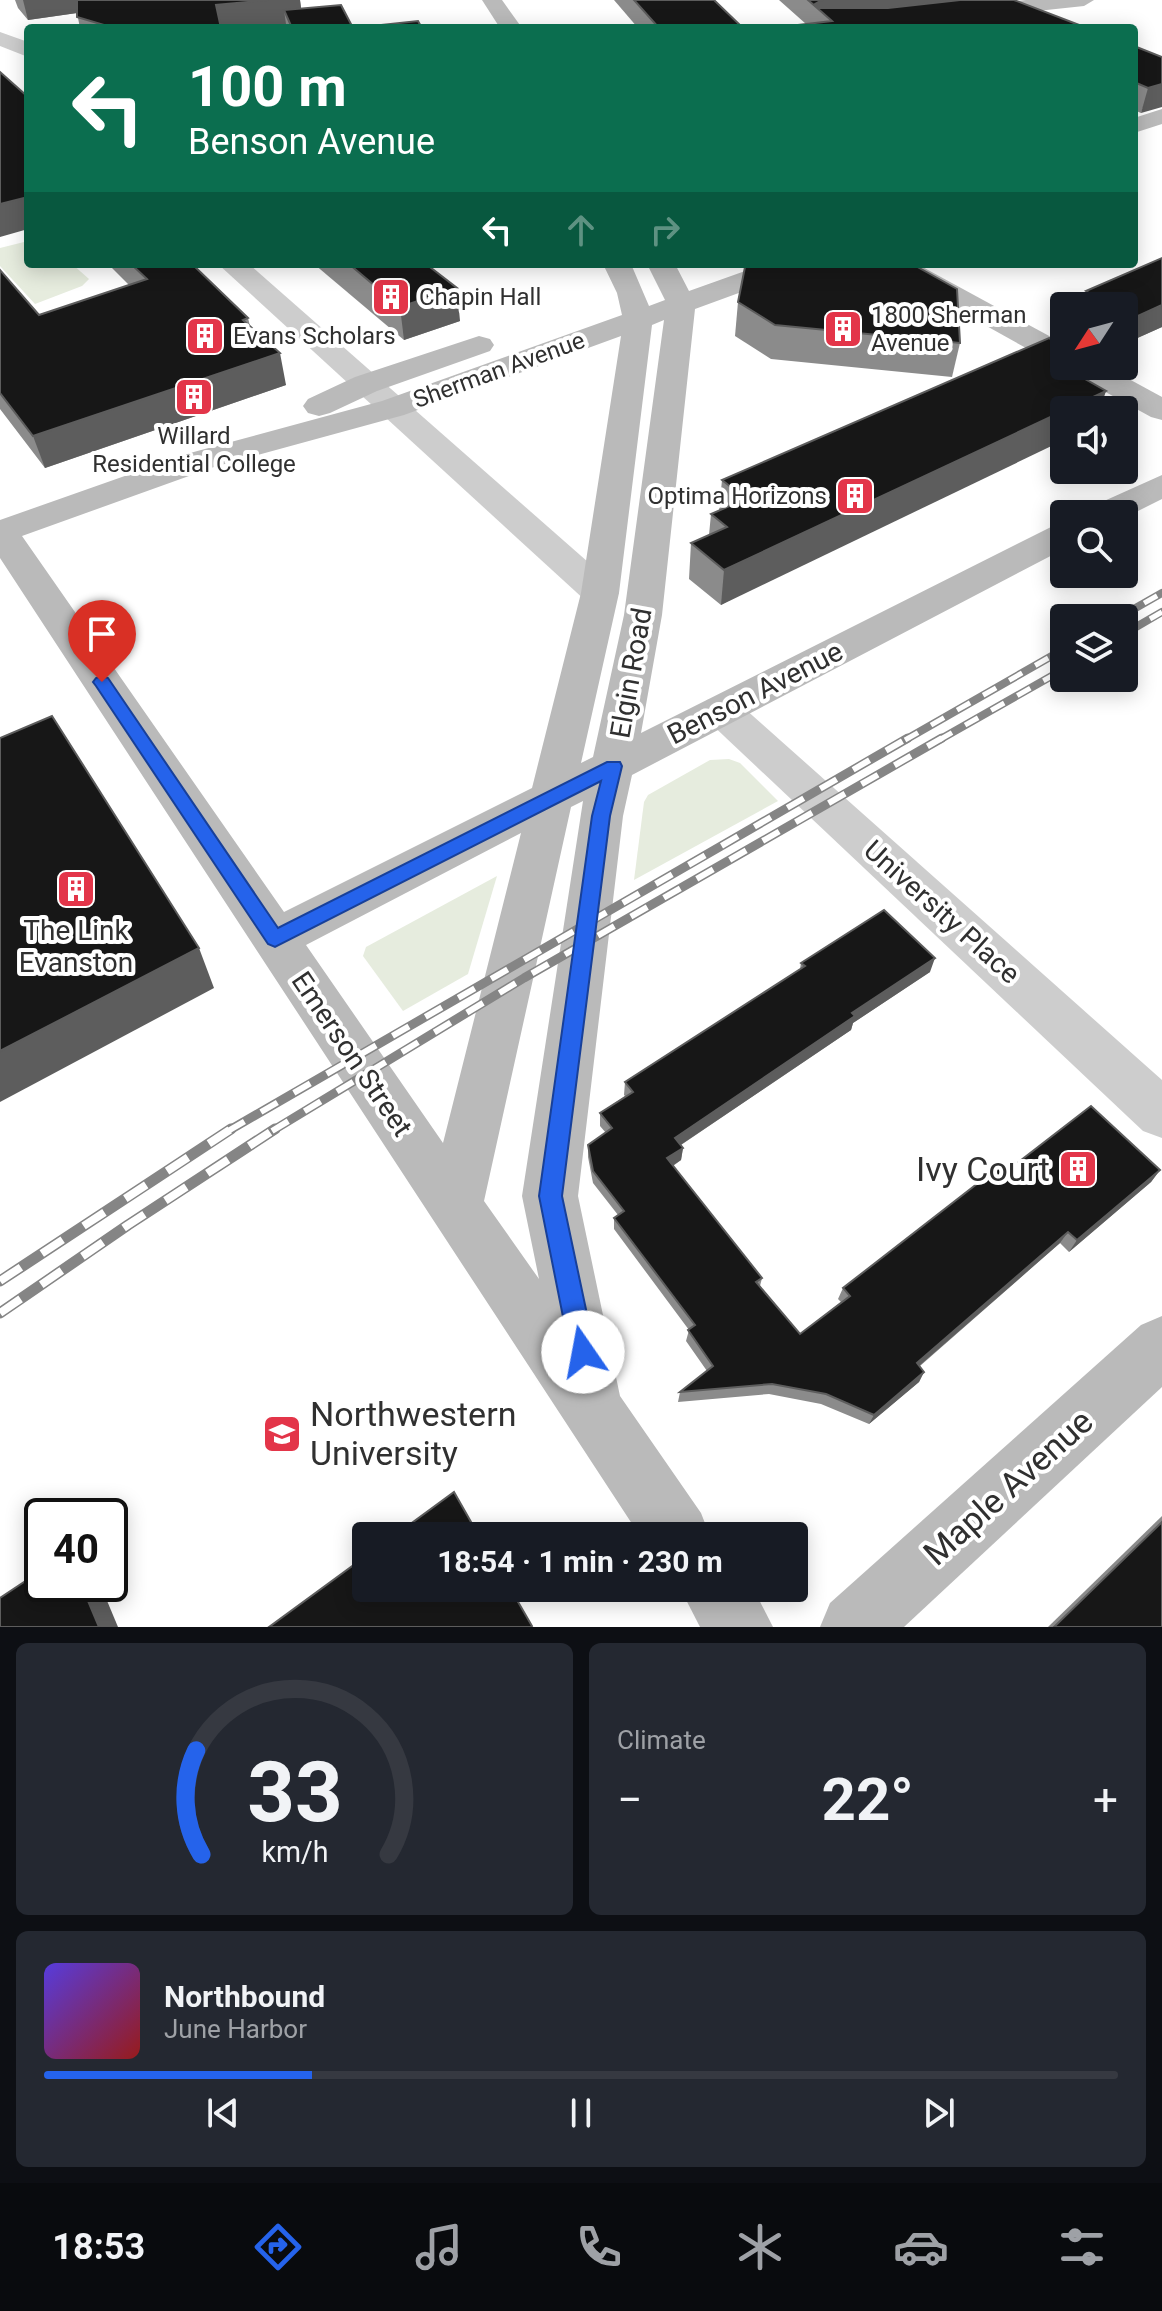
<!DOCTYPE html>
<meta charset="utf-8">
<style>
body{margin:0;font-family:Roboto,sans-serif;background:#242831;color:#f1f3f6;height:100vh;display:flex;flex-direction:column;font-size:30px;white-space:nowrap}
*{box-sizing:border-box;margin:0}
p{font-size:26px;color:#9ea1a6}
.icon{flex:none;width:44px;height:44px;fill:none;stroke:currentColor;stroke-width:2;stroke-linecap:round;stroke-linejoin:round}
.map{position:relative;height:1627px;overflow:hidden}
.sheet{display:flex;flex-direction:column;gap:16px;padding:16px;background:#0d0f14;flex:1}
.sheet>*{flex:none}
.guide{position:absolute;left:24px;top:24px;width:1114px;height:244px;border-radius:8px;box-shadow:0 4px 20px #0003;background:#0b6e4f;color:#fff;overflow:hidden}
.needle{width:52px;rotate:234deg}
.tools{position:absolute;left:1050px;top:292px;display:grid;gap:16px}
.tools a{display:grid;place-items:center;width:88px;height:88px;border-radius:8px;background:#171b24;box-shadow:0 4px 20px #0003;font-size:40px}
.speed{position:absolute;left:24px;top:1498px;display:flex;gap:16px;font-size:40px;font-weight:700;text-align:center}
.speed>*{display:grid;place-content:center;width:104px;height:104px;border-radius:50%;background:#171b24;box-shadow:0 4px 20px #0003;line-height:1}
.speed .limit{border:4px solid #111;border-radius:12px;background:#fff;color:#111}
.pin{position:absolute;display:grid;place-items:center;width:68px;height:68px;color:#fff;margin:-82px -34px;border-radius:50% 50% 50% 0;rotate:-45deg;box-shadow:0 0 8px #0007}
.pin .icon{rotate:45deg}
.me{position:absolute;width:88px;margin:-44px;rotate:348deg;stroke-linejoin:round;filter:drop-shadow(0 0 6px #0008)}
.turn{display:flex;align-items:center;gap:28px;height:168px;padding:0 32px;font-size:36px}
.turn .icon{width:104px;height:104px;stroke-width:2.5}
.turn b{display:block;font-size:56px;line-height:68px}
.lanes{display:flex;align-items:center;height:76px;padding:0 32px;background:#0003;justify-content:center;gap:40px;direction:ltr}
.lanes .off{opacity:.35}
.big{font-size:60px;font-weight:700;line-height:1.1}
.sheet .tile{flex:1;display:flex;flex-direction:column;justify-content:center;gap:12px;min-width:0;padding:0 28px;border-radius:12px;background:#242831}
.sheet .dial{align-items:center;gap:0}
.dial svg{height:208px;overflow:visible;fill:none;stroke:#363941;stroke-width:7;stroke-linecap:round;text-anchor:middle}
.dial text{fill:#f1f3f6;stroke:none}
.song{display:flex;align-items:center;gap:24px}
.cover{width:96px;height:96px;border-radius:12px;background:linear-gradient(135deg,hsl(250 70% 55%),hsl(0 70% 35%))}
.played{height:8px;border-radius:4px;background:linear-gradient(90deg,#2563eb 25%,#363941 25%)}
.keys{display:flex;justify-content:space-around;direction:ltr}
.heat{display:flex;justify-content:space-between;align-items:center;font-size:44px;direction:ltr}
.sheet .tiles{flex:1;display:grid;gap:16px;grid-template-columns:1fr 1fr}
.tile:last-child{grid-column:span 2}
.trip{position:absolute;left:352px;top:1522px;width:456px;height:80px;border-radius:8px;background:#171b24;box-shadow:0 4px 20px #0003;font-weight:700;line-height:80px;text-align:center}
.menu{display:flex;height:128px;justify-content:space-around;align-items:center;background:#090b0e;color:#9ea1a6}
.menu .icon{width:56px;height:56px}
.menu .current{color:#2563eb}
.menu b{font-size:36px;color:#f1f3f6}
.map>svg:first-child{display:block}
.green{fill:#e6ecde}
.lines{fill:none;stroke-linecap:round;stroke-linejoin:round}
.street{fill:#cdcdcd;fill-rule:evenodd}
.secondary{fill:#bababa;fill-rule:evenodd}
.rail-far2-casing{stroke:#858585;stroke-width:8}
.rail-far1-casing{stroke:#858585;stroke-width:9}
.rail-casing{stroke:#858585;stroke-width:11}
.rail-far2{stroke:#fff;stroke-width:5;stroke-dasharray:15;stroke-linecap:butt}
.rail-far1{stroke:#fff;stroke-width:6;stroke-dasharray:19;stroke-linecap:butt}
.rail{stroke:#fff;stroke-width:8;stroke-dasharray:25;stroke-linecap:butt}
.wall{fill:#8b8b8b}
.shaded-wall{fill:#5d5d5d}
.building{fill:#171717;stroke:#5d5d5d;stroke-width:2}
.route{fill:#2563eb;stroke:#184099;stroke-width:2}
.labels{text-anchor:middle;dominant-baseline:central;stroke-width:8;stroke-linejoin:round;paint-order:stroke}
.far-poi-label{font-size:24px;fill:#303030;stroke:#fff;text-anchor:start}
.far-street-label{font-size:24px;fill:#303030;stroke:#fff}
.street-label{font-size:28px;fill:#303030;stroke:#fff}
.poi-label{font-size:28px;fill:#303030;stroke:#fff}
.near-poi-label{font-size:34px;fill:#303030;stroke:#fff;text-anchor:end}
.near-street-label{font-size:34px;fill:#303030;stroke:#fff}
</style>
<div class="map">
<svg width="1162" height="1627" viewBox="0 0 1162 1627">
<rect width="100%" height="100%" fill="#fff"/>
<g class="green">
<polygon points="28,241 28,264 72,264 89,279 82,286 35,304 0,266 0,248"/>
<polygon points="729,759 740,763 778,801 634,880 644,802 648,795 710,760"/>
<polygon points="497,876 468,974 403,1011 363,956 366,947"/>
</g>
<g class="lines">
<g class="street">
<polygon points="0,32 28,42 28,57 0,46"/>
<polygon points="218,264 249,264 613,584 619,593 613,602 600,605 587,602"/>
<polygon points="721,696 735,700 1162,1080 1162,1138 1143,1131 707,720 701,710 707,700"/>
</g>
<g class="secondary">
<polygon points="482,0 502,0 522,28 500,28"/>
<polygon points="1026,0 1094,0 1084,6 971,18 961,12 971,6"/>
<polygon points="1162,109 1162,124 1134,133 1134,118"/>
<path d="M603,264H631L649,306L665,300L647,264H675L689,291L765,264H806L802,270L695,309L662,615L641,733L1051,527L1064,524V549L632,775L623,816L578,1196L620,1396L701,1513L710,1536H640L0,558V520L190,453L382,401L622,315L617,293ZM664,320L624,615L593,757L581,763L619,593L652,325ZM621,336L581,593L532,788L284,912L22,536L214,467L404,415ZM583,801L522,1196L539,1279L484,1201L571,807ZM521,833L443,1143L306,945Z"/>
<polygon points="882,264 917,264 1064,344 1064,365 1053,363 886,270"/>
<polygon points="479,336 490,339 494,345 490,351 377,391 330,413 319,416 308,413 303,406 308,399 355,377"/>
<polygon points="1066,366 1105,366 1162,397 1162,420 1151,417 1071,373"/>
<polygon points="1162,475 1162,499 1124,518 1124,514 1087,514 1093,506"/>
<polygon points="1162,1316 1162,1387 904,1627 820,1627 830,1603 1141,1325"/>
<polygon points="680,1588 753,1588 773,1627 700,1627"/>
</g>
<defs>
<g id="rail-far2">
<polyline points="1118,618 1162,593"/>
<polyline points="1124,634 1162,612"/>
<polyline points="905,740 1064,649"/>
<polyline points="939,740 1064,669"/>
</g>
<g id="rail-far1">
<polyline points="228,1131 908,738"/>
<polyline points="272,1131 524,978 942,738"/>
</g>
<g id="rail">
<polyline points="0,1281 231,1129"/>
<polyline points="0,1313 128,1225 275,1129"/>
</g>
</defs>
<use href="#rail-far2" class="rail-far2-casing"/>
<use href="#rail-far1" class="rail-far1-casing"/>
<use href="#rail" class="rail-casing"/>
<use href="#rail-far2" class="rail-far2"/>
<use href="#rail-far1" class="rail-far1"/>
<use href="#rail" class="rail"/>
</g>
<g class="wall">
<polygon points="15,0 300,0 301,9 353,28 422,28 287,28 286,24 242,28 80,28 77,13 28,20 18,8"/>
<polygon points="614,0 714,0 743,28 638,28"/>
<polygon points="779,0 1014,0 806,24"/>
<polygon points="1134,46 1162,57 1141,113 1134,110"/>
<polygon points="1162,258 1162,327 1124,344 1124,306 1081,306 1086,291"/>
<polygon points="108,264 192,264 248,318 250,326 286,385 45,468 0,409 0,270 39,315 129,285"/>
<polygon points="314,264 426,264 460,321 404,340"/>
<polygon points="738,302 960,343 952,377 771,359 735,336"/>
<polygon points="1079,376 1106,391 1099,410 1064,410 721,605 689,579 691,543 709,535 711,514 719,511 722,480"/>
<polygon points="801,963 930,972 853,1023 851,1030 681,1145 683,1148 681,1160 673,1166 762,1278 760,1286 800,1334 841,1302 838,1299 843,1288 1007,1171 1160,1170 1151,1182 1069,1252 1060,1243 920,1366 924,1372 919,1382 869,1424 821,1404 769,1394 678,1402 680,1392 707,1371 686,1341 689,1330 614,1229 614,1218 618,1215 593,1183 588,1157 588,1145 606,1133 600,1126 600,1113 625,1096 624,1095 625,1082 800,969"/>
<polygon points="1162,1516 1162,1627 1048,1627"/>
</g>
<g class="shaded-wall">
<polygon points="23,0 81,0 84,12 28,20"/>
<polygon points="268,0 300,0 303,22 284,10 286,24 242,28 220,28 216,5"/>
<polygon points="822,0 962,0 829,19 815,4"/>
<polygon points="1162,84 1162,107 1141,113 1148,88"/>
<polygon points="28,197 28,229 0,237 0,204"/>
<polygon points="457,288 460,321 404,340 400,307"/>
<polygon points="1162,305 1162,327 1124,344 1124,330 1127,321"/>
<polygon points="280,353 286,385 45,468 33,436"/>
<polygon points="1067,366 1082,366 1074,392 1064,367"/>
<polygon points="1106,391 1099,410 1065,410"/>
<polygon points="1064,411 1064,440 721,605 724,570"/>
<polygon points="199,948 214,988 0,1102 0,1051"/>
<polygon points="935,958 930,972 853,1023 851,1030 673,1150 675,1138 852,1013"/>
<polygon points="683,1148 681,1160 666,1170 667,1158"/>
<polygon points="1160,1170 1151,1182 1069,1252 1077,1240"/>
<polygon points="1068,1232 1060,1243 911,1373 917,1363"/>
<polygon points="924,1372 919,1382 869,1424 874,1415"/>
<polygon points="81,1584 100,1584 118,1627 99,1627"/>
</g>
<g class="building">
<polygon points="77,0 268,0 216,5 221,28 114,28 77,17"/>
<polygon points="634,0 714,0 743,28 659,28"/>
<polygon points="808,0 822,0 815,4 818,8 888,8 960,0 1014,0 1087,28 772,28 832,21"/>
<polygon points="341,5 353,28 418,21 422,28 292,28 284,10"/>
<polygon points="1134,46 1162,57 1162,84 1148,88 1134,82"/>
<polygon points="0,72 28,97 28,197 0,204"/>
<polygon points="1162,258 1162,305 1127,321 1124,319 1124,306 1098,306 1084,298 1092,295 1086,291"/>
<polygon points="131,264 192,264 248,318 243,320 280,353 33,436 0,393 0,270 39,315 147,279"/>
<polygon points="349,264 426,264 457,288 400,307"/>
<polygon points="754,264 912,264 957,289 960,343 775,325 738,302 745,267"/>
<polygon points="1049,338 1064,346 1064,366 1067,366 1064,367 1106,391 724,570 691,543 727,527 711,514 746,499 722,480"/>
<polygon points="52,716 199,948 0,1051 0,738"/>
<polygon points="884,910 935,958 852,1013 855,1016 675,1138 683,1148 667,1158 762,1278 756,1282 800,1334 850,1296 843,1288 1000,1166 1007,1171 1091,1106 1160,1170 1077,1240 1068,1232 917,1363 924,1372 874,1415 826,1394 772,1384 680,1392 713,1366 688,1330 695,1325 614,1218 624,1211 593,1171 588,1145 612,1128 600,1113 633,1092 625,1082 805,966 801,963"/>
<polygon points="454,1492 479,1536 394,1536"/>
<polygon points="1162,1522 1162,1627 1054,1627"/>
<polygon points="366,1556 366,1588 510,1588 532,1626 531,1627 269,1627"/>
<polygon points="42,1570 42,1584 81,1584 99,1627 0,1627 0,1598"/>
</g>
<polygon class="route" points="102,676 108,678 278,928 607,762 620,762 622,766 610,816 562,1196 595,1352 592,1361 583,1365 574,1361 570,1352 539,1196 592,816 601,781 275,947 268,944 96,686 93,682 96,678"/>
<defs>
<symbol id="building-square" viewBox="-11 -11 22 22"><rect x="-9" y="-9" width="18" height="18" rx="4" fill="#e33549" stroke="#fff"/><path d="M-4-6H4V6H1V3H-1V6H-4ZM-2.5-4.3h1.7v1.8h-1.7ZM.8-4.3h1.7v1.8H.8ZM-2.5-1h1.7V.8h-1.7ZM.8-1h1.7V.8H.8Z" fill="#fff"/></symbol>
<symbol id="university-square" viewBox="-11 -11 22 22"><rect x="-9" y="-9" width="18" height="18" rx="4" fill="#e33549" stroke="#fff"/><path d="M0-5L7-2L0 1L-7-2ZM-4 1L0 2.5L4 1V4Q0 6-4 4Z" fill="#fff"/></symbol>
</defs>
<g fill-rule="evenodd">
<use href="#building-square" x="369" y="275" width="44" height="44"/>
<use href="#building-square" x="821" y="307" width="44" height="44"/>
<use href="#building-square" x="183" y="314" width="44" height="44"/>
<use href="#building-square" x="172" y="375" width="44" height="44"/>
<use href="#building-square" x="833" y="474" width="44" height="44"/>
<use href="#building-square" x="54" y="867" width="44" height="44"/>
<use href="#building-square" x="1056" y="1147" width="44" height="44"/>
<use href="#university-square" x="260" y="1412" width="44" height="44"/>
</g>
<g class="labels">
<g class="far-poi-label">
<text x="419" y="297">Chapin Hall</text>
<text x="871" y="315">1800 Sherman<tspan x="871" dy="28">Avenue</tspan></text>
<text x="233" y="336">Evans Scholars</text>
<text x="194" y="436" text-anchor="middle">Willard<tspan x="194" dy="28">Residential College</tspan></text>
<text x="827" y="496" text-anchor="end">Optima Horizons</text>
</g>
<g class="far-street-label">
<text transform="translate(499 370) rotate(-20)">Sherman Avenue</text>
</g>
<g class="street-label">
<text transform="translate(631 673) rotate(-80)">Elgin Road</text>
<text transform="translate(755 693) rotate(-27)">Benson Avenue</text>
<text transform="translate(942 912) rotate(42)">University Place</text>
<text transform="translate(352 1054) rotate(56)">Emerson Street</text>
</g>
<g class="poi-label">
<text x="76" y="930">The Link<tspan x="76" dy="32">Evanston</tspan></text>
</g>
<g class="near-poi-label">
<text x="1050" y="1169">Ivy Court</text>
<text x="310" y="1414" text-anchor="start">Northwestern<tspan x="310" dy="39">University</tspan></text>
</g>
<g class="near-street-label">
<text transform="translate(1008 1487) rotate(-42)">Maple Avenue</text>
</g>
</g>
</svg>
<div class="tools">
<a><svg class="needle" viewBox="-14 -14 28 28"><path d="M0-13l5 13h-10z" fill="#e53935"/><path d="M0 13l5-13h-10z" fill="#9ea1a6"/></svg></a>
<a><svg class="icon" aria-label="sound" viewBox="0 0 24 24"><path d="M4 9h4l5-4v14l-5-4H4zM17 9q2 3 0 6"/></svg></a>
<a><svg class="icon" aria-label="search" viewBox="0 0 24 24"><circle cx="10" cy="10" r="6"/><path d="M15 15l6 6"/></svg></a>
<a><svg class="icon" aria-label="layers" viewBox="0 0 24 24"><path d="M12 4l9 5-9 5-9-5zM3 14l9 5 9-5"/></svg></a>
</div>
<div class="speed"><div class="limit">40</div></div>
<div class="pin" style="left:102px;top:682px;background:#d93025"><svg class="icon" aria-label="arrive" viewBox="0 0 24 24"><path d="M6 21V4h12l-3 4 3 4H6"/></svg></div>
<svg class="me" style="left:583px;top:1352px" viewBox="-20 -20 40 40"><circle r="19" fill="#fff"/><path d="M0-13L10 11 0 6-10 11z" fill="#2563eb"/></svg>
<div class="trip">18:54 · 1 min · 230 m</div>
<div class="guide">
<div class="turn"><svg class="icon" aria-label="left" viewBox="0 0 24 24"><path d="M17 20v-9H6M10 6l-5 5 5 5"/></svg><div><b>100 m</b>Benson Avenue</div></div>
<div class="lanes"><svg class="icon" aria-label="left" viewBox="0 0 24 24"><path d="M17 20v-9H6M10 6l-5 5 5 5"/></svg><svg class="icon off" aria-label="ahead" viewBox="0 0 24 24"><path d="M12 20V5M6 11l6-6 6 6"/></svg><svg class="icon off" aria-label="right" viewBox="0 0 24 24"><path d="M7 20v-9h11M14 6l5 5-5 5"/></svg></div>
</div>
</div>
<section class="sheet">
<div class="tiles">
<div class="tile dial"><svg viewBox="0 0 100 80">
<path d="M14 69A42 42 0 1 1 86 69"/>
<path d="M14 69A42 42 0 0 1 12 29" stroke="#2563eb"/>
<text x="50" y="56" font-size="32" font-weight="700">33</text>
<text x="50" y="72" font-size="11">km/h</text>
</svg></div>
<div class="tile"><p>Climate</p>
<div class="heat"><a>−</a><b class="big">22°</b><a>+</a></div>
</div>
<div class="tile">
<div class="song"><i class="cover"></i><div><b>Northbound</b><p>June Harbor</p></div></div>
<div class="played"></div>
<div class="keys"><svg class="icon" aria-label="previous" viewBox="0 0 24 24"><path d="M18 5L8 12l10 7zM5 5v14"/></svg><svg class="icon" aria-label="pause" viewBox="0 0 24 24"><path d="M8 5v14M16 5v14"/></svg><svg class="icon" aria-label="next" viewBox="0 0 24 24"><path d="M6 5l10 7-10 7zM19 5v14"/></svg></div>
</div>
</div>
</section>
<nav class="menu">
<b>18:53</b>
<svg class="icon current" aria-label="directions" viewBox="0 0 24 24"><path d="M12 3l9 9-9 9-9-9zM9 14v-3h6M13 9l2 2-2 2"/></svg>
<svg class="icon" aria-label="music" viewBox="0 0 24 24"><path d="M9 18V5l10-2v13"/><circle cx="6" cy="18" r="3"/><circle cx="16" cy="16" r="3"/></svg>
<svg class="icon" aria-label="phone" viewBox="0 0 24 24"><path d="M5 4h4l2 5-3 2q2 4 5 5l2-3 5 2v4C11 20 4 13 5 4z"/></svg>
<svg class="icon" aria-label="climate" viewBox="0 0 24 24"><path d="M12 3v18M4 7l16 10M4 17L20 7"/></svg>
<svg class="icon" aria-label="car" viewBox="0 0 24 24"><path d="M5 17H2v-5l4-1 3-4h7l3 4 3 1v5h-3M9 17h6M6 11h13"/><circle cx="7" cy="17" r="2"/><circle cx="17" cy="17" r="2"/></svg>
<svg class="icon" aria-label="filters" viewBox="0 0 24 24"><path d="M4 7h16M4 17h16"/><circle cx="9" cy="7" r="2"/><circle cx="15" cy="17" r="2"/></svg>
</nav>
